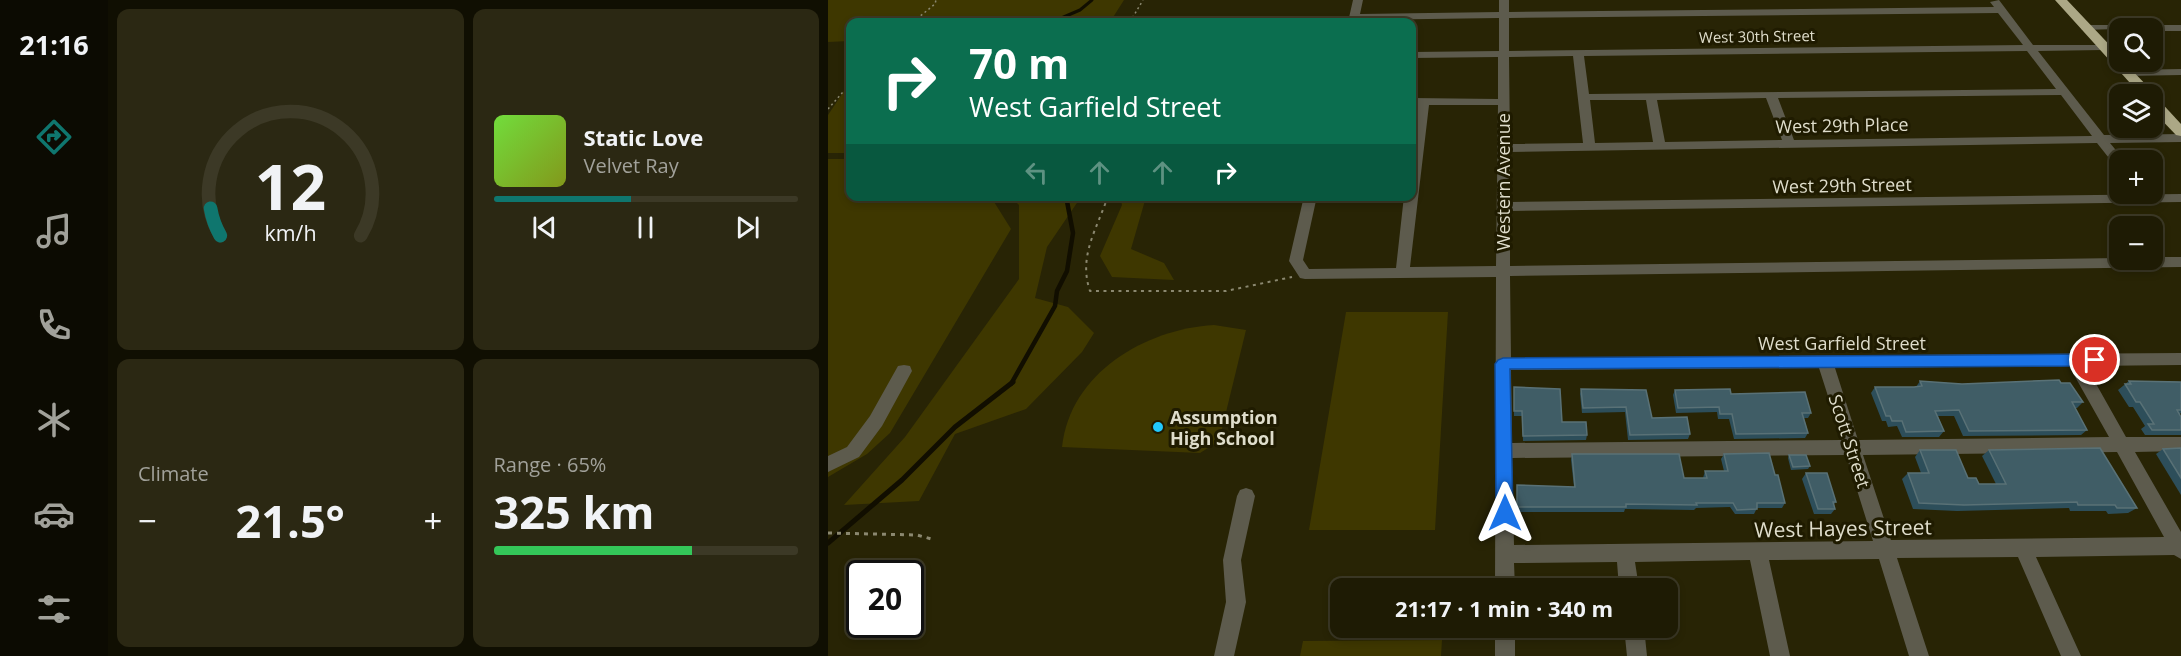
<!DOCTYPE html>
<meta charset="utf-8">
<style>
body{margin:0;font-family:"Open Sans",sans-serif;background:#2b2813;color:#f1f3f6;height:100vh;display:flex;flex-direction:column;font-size:22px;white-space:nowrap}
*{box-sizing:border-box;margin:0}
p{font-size:20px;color:#a1a19a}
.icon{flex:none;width:33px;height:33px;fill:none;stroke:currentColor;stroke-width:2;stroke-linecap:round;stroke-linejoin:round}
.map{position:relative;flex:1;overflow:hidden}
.drawer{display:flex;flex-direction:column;gap:9px;padding:9px;background:#100f02;width:720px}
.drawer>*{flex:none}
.top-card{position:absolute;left:18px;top:18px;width:570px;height:183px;border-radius:12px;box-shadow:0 3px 9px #0003,0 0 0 2px #3c3926;background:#0b6e4f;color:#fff;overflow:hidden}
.controls{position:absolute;left:1281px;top:18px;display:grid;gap:12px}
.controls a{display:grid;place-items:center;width:54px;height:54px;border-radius:12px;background:#1e1b04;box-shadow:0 3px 9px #0003,0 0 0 2px #3c3926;font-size:30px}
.speed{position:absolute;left:18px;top:560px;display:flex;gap:12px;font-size:30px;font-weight:700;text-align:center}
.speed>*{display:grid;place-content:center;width:78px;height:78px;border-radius:50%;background:#1e1b04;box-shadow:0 3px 9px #0003,0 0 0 2px #3c3926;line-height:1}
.speed .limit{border:3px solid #111;border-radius:9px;background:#fff;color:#111}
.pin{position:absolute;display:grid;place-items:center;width:51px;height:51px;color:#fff;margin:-26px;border:3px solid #fff;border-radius:50%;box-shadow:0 2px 6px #0007}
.me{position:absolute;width:66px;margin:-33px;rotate:0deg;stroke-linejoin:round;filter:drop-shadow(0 0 4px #0008)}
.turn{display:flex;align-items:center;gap:21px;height:126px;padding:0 24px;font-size:27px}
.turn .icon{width:78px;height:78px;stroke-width:2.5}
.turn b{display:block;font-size:42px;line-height:51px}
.lanes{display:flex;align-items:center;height:57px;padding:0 24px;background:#0003;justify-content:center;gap:30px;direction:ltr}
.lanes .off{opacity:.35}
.big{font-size:45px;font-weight:700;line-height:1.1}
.drawer .card{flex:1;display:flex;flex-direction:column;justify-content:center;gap:9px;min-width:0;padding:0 21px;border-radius:12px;background:#2b2813}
.drawer .dial{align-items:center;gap:0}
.dial svg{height:156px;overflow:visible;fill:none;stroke:#3c3926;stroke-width:7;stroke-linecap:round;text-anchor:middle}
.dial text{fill:#f1f3f6;stroke:none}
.song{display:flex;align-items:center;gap:18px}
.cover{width:72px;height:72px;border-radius:9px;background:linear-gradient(135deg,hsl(100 70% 55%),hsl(70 70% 35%))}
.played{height:6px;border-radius:3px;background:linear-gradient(90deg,#0f766e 45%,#3c3926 45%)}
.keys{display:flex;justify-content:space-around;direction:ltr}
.heat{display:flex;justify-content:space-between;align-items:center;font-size:33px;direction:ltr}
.charge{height:9px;border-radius:4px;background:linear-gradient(90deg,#34c759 65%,#3c3926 0)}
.drawer .tiles{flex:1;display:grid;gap:9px;grid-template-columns:repeat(2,1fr)}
.trip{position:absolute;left:502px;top:578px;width:348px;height:60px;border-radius:12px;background:#1e1b04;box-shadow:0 3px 9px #0003,0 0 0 2px #3c3926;font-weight:700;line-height:60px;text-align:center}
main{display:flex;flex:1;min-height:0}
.tabs{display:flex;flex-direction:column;width:108px;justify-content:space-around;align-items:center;background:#0c0b02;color:#a1a19a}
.tabs .icon{width:42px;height:42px}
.tabs .current{color:#0f766e}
.tabs b{font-size:27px;color:#f1f3f6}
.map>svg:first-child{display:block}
.green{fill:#3e3700}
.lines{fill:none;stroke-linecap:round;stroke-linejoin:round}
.stream-far2{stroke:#110e00;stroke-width:3}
.stream-far1{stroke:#110e00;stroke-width:4.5}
.stream{stroke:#110e00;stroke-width:5}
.path-far2{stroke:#8b8870;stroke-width:1.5;stroke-dasharray:2 3;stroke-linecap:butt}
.path-far1{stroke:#8b8870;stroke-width:2;stroke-dasharray:3 4.5;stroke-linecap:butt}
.path{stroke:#8b8870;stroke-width:3;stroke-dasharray:4 5;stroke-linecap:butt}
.minor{fill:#5d5b4d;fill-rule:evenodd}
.highway{fill:#aca886;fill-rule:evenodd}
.wall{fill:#2d4e5a}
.building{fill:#405d66;stroke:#597176;stroke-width:1.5}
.route{fill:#1a73e8;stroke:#114b97;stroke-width:1.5}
.poi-dot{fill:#21c9fd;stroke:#1f1b00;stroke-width:2}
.labels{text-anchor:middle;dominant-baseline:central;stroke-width:6;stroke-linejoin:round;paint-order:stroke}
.far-street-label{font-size:15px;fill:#dfddcb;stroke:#1f1b00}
.street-label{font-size:18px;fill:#dfddcb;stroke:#1f1b00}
.poi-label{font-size:18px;font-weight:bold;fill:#dfddcb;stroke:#1f1b00;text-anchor:start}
.near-street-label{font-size:21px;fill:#dfddcb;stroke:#1f1b00}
</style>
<main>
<nav class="tabs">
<b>21:16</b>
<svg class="icon current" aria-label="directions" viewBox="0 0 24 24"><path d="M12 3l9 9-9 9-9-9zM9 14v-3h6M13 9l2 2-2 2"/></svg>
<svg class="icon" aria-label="music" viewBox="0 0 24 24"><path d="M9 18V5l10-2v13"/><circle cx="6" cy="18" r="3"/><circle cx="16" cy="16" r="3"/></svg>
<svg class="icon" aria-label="phone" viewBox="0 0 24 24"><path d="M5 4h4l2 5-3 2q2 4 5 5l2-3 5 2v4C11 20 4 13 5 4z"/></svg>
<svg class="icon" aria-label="climate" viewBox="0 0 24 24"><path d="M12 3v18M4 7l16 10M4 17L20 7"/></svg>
<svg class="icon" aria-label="car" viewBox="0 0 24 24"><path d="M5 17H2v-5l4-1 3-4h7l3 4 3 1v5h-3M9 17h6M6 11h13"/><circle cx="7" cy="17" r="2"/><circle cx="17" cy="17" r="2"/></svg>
<svg class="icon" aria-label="filters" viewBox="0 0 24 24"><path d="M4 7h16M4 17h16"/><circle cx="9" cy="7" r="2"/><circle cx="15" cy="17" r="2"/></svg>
</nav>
<section class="drawer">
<div class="tiles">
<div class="card dial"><svg viewBox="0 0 100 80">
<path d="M14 69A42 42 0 1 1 86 69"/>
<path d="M14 69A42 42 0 0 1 9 55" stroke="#0f766e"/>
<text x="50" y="56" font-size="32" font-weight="700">12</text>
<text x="50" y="72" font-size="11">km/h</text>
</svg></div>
<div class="card">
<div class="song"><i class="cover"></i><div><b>Static Love</b><p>Velvet Ray</p></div></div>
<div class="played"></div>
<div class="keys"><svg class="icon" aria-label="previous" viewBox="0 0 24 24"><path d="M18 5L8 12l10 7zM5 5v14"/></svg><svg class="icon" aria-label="pause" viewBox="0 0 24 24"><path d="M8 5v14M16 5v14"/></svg><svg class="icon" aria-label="next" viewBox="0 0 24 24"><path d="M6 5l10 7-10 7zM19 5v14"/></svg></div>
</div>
<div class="card"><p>Climate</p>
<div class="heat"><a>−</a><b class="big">21.5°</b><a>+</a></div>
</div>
<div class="card"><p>Range · 65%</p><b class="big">325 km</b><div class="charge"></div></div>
</div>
</section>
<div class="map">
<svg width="1353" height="656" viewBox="0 0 1353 656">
<rect width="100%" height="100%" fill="#282405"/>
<g class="green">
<polygon points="0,0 296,0 282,22 22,22 22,41 0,42"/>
<polygon points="22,82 22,153 0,153 0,115"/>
<polygon points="0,159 22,159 22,196 163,197 183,229 62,433 39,454 0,477"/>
<polygon points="183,197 253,197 219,247 207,298 240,307 266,333 254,352 198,409 127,434 91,501 16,505 77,437 191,279 191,205"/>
<polygon points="292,197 318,197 303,249 336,263 346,280 284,277 272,256 294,205"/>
<polygon points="518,312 620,312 607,530 481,530"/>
<path d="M386,325L418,330L391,441L372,453L234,447C242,373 317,329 386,325Z"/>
<polygon points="614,640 613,656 472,656 475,641"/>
</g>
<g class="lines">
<polyline class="stream-far2" points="224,22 252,10 264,0"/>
<polyline class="stream-far1" points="183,384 227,306 229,291 239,271 245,233 238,196"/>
<polyline class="stream" points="0,543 74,480 127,427 185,382"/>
<g class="path-far2">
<polyline points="85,22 107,4 108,0"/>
<polyline points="302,22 315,0"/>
<polyline points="0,109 22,84"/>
</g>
<path class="path-far1" d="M280,196C269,229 250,256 262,291H398L464,277"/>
<polyline class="path" points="0,533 89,535 107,540"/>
<g class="minor">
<path d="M525,0H535L532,14L671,12V0H681V12L1166,7L1162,2L1171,0L1205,45H1279L1280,47L1275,50L1210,51L1276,135L1353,134V142L1282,143L1296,160H1292V168L1288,167L1269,143L682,152V202L1353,194V202L682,211V266L1292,258L1324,260V257H1353V267L682,276L683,358L1353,353V365L1258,366L1298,437H1353V451L1307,452L1353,532V559L1346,555L1208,557L1253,656H1233L1190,557L1069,558L1101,656H1081L1051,559L941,560L962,656H942L922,560L807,562L811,588H791L789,562L686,563L687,588H667L668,277L477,279L472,278L461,261L476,196H489L475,260L481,269L568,268L576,196H584V152L590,104H584V98L670,99V57L584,58V52L671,51V18L531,20L530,22H520ZM1170,13L1195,45L681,51V18ZM1199,51L1228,89L761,94L756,56ZM745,56L755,143L682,144L681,57ZM1233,95L1264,136L966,140L950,98ZM938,98L954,140L837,142L829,100ZM762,100H818L825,142L767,143ZM601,105H670L668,266L582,267ZM1241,366L1281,437L1030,440L1007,368ZM991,368L1014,440L684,443L683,370ZM1289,452L1336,537L1063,540L1035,455ZM1018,455L1045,541L686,545L684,458Z"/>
<polygon points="1258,25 1353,25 1353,31 1324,31 1324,28 1254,30 1253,28"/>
<polygon points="1353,69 1353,75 1298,76 1293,73 1298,70"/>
<polygon points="76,365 82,366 84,371 54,426 31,457 0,472 0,456 19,447 42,416 70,366"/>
<polygon points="418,488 424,490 427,496 413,560 418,602 406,656 386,656 398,602 395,560 409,496 412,490"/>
<rect x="667" y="627" width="20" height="29"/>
<polygon points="796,627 816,627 819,656 799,656"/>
</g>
<g class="highway">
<polygon points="1227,0 1239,0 1292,56 1292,62 1296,62 1324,91 1326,94 1324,96 1312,94"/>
<polygon points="1324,97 1329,98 1353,124 1353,136 1348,135 1324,110"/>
</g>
</g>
<g class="wall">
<polygon points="1092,381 1134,384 1233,383 1255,402 1249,408 1247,408 1259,430 1253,435 1135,436 1126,416 1110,416 1116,431 1111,437 1074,437 1069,426 1060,427 1058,421 1054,421 1043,393 1047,387 1088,387"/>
<polygon points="1301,381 1353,382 1353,413 1351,415 1353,417 1353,435 1317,435 1313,429 1317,426 1305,407 1301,407 1290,390"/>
<polygon points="686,387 734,422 759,435 758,440 695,441 694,416 686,416"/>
<polygon points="753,389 862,434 860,439 800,440 797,412 754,413 752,394"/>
<polygon points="847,390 903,394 983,413 980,418 976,418 980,433 977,438 906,439 901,419 890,419 889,412 848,413 845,395"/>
<polygon points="1353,448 1353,495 1328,454 1335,449"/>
<polygon points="1092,450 1151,484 1168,484 1154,456 1161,450 1309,508 1300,513 1280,514 1278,511 1242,511 1241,508 1129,511 1085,509 1074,479 1080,473 1093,473 1087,457"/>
<polygon points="744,454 856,478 875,478 877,471 896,471 893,459 896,454 947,475 957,503 954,508 929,508 926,514 907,514 902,507 868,508 866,510 797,509 796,512 688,512 689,485 746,487 743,460"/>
<polygon points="961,455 982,466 980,469 963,470 960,458"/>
<polygon points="978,473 1008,502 1006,504 1007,509 1003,514 986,514 974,479"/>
</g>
<g class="building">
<polygon points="1231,380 1233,383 1242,383 1255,402 1244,402 1259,430 1141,431 1131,410 1107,411 1116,431 1078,432 1074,421 1064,421 1062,416 1058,416 1047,387 1086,387 1094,386 1092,381 1134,384"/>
<polygon points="1301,381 1353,382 1353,410 1349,410 1353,417 1353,430 1324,430 1320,424 1326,424 1312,402 1308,402 1297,384 1303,384"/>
<polygon points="686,387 732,389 734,422 758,422 759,435 695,436 694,411 686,411"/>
<polygon points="753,389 818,390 824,418 859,417 862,434 802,435 798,407 755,408"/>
<polygon points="902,389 903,394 977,392 983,413 974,413 980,433 908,434 904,414 892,414 891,407 850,408 847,390"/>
<polygon points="1272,448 1309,508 1289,508 1287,505 1250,505 1249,502 1136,505 1091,503 1080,473 1101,473 1092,450 1128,450 1140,478 1148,478 1151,484 1178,484 1161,450"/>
<polygon points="1353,448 1353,478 1335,449"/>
<polygon points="941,453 947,475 950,475 957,503 929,503 929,509 909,510 905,503 868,503 869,505 798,504 798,507 689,507 689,485 747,487 744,454 851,454 856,478 879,478 877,471 900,471 896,454"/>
<polygon points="961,455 978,455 982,466 965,467"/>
<polygon points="978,473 999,473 1008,502 1005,502 1007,509 990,509"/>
</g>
<polygon class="route" points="1267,354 1272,356 1274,360 1272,364 1267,366 682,369 685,513 682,519 677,521 671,519 668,513 667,364 670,360 675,358"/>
<circle class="poi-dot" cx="330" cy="427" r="6"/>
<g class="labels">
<g class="far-street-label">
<text transform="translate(929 36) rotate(-1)">West 30th Street</text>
</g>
<g class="street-label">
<text transform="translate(1014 125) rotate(-1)">West 29th Place</text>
<text transform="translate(675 182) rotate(-90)">Western Avenue</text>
<text transform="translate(1014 185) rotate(-1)">West 29th Street</text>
<text x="1014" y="343">West Garfield Street</text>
<text transform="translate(1022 441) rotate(72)">Scott Street</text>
</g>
<g class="poi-label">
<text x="342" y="417">Assumption<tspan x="342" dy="21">High School</tspan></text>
</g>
<g class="near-street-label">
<text transform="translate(1015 528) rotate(-1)">West Hayes Street</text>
</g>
</g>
</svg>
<div class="controls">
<a><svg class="icon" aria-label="search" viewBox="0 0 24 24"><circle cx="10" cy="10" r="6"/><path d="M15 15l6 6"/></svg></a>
<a><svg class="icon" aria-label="layers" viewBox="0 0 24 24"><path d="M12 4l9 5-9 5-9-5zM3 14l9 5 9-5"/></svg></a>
<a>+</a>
<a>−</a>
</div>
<div class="speed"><div class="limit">20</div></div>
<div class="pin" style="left:1267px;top:360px;background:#d93025"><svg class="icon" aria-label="arrive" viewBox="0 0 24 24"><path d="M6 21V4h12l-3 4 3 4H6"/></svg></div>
<svg class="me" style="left:677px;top:513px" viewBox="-20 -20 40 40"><path d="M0-17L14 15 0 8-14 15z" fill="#1a73e8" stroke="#fff" stroke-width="4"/></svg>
<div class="trip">21:17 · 1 min · 340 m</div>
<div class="top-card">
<div class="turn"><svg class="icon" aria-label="right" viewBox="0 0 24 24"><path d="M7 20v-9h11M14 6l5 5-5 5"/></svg><div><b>70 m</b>West Garfield Street</div></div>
<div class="lanes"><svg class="icon off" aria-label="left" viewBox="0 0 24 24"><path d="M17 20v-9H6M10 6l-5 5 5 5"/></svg><svg class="icon off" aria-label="ahead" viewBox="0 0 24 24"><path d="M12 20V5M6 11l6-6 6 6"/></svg><svg class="icon off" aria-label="ahead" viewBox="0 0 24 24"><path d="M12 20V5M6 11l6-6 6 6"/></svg><svg class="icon" aria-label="right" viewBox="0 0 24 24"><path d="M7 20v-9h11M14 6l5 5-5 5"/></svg></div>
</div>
</div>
</main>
